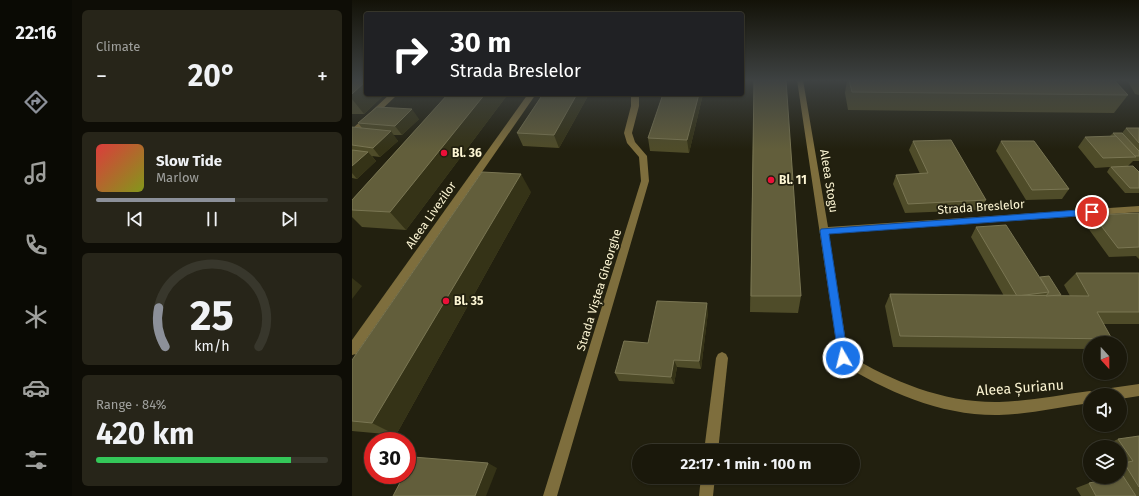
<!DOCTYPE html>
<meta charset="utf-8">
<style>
body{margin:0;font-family:"Fira Sans",sans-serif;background:#272519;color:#f1f3f6;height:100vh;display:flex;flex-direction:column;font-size:15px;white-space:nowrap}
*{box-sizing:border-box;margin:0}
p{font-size:13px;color:#9fa09d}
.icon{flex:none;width:22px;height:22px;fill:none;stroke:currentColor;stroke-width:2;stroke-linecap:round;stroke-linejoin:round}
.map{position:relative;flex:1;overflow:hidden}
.panel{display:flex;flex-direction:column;gap:10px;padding:10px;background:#0e0d06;width:280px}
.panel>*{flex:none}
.top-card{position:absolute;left:12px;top:12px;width:380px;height:84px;border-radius:4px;box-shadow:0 1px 3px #0004,0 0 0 1px #38372c;background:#202124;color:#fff;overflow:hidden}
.needle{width:26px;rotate:159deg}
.buttons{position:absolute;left:731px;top:336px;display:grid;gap:8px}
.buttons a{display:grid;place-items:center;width:44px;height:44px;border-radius:50%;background:#1a180b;box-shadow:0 1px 3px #0004,0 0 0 1px #38372c;font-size:20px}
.speed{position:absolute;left:12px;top:432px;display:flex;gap:8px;font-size:20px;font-weight:700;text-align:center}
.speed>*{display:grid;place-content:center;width:52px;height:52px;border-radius:50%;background:#1a180b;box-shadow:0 1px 3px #0004,0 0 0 1px #38372c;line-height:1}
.speed .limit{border:6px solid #d22;background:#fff;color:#111}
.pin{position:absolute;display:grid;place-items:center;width:34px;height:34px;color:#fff;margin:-17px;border:2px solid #fff;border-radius:50%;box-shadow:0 1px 4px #0007}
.me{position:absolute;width:44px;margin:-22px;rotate:352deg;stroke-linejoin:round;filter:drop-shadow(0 0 3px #0008)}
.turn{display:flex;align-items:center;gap:14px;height:84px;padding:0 20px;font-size:18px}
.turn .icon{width:52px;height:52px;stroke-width:2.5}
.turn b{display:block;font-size:28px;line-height:34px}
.big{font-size:30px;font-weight:700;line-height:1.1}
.panel .card{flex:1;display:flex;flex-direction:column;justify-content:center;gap:6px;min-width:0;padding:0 14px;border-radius:6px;background:#272519}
.panel .dial{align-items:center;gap:0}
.dial svg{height:104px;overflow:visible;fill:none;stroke:#38372c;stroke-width:7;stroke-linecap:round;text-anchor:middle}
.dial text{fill:#f1f3f6;stroke:none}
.song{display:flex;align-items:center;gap:12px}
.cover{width:48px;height:48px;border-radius:6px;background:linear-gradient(135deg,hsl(0 70% 55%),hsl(70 70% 35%))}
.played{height:4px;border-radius:2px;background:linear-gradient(90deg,#8c9099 60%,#38372c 60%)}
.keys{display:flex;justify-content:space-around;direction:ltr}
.heat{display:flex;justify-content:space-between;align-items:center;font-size:22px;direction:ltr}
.charge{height:6px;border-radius:3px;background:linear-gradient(90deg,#34c759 84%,#38372c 0)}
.trip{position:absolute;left:280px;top:444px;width:228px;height:40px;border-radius:20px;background:#1a180b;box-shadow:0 1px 3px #0004,0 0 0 1px #38372c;font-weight:700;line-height:40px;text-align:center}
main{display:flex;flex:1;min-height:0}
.menu{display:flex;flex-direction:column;width:72px;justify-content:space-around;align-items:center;background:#0a0a04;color:#9fa09d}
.menu .icon{width:28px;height:28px}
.menu .active{color:#8c9099}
.menu b{font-size:18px;color:#f1f3f6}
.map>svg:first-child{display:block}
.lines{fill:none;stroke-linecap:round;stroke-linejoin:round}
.minor{fill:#7e6e3d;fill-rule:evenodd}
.wall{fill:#4f4c29}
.shaded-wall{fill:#353317}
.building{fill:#625e3b;stroke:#7a7653}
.route{fill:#1a73e8;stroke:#114b97}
.poi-dot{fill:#ec0f38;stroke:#22200f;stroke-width:1.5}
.labels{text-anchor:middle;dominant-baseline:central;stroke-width:3.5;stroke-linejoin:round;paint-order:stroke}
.poi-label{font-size:12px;font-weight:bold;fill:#fcf5d3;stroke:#22200f;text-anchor:start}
.street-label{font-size:12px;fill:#fcf5d3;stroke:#22200f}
.near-street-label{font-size:14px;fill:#fcf5d3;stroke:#22200f}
</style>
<main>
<nav class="menu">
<b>22:16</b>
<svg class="icon active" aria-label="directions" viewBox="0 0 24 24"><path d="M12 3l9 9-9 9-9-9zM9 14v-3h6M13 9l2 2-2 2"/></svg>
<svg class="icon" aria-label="music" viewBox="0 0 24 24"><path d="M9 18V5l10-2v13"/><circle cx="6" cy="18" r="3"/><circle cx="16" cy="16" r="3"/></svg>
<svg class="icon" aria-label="phone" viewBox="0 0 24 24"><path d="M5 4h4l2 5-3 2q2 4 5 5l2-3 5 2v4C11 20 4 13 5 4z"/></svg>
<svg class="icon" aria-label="climate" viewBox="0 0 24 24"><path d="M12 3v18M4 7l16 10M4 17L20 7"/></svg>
<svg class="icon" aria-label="car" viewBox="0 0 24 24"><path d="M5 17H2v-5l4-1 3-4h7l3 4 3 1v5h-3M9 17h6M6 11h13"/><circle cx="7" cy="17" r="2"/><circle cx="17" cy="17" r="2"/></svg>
<svg class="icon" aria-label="filters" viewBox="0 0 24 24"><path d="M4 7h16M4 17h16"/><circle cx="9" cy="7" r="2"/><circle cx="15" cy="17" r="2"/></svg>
</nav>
<section class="panel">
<div class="card"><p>Climate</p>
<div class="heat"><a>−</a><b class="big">20°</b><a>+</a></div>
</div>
<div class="card">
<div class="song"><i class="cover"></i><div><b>Slow Tide</b><p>Marlow</p></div></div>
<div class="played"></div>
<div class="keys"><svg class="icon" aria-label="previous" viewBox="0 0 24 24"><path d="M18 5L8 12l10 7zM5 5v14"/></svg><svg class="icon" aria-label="pause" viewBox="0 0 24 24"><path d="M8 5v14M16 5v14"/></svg><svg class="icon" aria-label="next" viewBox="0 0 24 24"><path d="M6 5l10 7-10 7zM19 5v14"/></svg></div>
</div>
<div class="card dial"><svg viewBox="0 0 100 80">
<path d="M14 69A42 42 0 1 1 86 69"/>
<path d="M14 69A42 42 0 0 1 9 39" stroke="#8c9099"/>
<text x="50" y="56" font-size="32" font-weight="700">25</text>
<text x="50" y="72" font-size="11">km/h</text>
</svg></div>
<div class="card"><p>Range · 84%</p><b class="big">420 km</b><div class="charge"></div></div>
</section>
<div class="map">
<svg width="787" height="496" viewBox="0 0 787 496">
<rect width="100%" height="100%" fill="#22200f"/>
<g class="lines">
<g class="minor">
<path d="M445,80H451L476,227L787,206V212L477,234L496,355C542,382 592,403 647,402C677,401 708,395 738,391L743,393L744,395H738V403C708,407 678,414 647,415C589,416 535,392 487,362Z"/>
<polygon points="38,94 46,94 3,135 0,135 0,129"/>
<polygon points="176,94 184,94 4,354 0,355 0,340"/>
<polygon points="279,94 287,94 287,106 280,133 283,142 295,156 297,181 205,496 191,496 289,181 287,157 275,143 272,133 279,106"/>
<polygon points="370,352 374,354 376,358 366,451 352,451 364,358 366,354"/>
<polygon points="787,384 787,396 768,399 768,395 746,395 748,391 752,389"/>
<polygon points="349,477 363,477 361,496 347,496"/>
</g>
</g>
<g class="wall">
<polygon points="0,80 14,94 33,94 12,114 0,114"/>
<polygon points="402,80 449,296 446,313 398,312"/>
<polygon points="495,80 762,80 776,95 762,113 496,110 493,93"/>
<polygon points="775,80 787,80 787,95 783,94"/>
<polygon points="96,94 156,94 54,230 10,227 0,217 0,200"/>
<polygon points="191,94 237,94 207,148 171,146 165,133"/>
<polygon points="311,94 351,94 337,153 298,151 296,138"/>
<polygon points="67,119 50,135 41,135 46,141 28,157 20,156 24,161 5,179 0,178 0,127 10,128 6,123"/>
<polygon points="774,128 787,128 787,161 781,161 776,166 787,172 787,193 773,193 755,172 758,167 743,168 726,147 733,137 757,137 761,133 770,133"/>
<polygon points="561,141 634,200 628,210 553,213 541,184 544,175 568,174 557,150"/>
<polygon points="649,141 717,189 710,199 674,200 644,151"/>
<polygon points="179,192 44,435 0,431 0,360"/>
<polygon points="787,213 787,259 784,256 757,257 733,224 741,215"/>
<polygon points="624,227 709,295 708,296 718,296 712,285 724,273 787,273 787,324 751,324 760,339 754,343 738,343 738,349 541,347 533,306 538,294 652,296 619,237"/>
<polygon points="356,312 349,369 325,367 322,384 267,381 263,373 296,343"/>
<polygon points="787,436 787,496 729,496 724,488 737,483 764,478 764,477 768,477 768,447 755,447 754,445 766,439"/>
</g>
<g class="shaded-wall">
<polygon points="14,81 14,94 33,94 12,114 0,99 0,94"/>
<polygon points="133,94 156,94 54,230 38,212"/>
<polygon points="225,94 237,94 207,148 202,135"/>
<polygon points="347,94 351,94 337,153 335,140"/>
<polygon points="60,109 67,119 50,135 43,126"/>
<polygon points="39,131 46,141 28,157 21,148"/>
<polygon points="16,152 24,161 5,179 0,173 0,166"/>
<polygon points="169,174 179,192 44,435 20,423"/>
<polygon points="0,278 10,286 0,299"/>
<polygon points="355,303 356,312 349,369 347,361"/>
<polygon points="322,360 325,367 322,384 319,377"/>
<polygon points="136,463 145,468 134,496 123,496"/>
</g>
<g class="building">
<polygon points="0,80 14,80 14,81 0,94"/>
<polygon points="402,80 434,80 449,296 399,296"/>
<polygon points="497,80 762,80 776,95 500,92"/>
<polygon points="96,94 133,94 38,212 0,210 0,200"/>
<polygon points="191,94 225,94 202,135 165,133"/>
<polygon points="311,94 347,94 335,140 296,138"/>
<polygon points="25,107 60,109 43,126 6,123"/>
<polygon points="0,127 39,131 21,148 0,145"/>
<polygon points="774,128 787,128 787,143"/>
<polygon points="761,133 770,133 787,151 787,156 782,156"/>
<polygon points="764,136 784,157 751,158 733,137"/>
<polygon points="599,140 634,200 556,204 544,175 576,173 561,141"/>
<polygon points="649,141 682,141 717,189 680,190"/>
<polygon points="0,150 16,152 0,166"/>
<polygon points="781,166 787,172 787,188 778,188 759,167"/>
<polygon points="130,172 169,174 20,423 0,421 0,360"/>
<polygon points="787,213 787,247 766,248 741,215"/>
<polygon points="654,225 697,292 665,296 624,227"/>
<polygon points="724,273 787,273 787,312 745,312 760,339 548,336 538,294 737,296"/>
<polygon points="697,276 709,295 694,296 697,292 688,277"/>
<polygon points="305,301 355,303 347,361 322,360 319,377 263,373 272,341 296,343"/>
<polygon points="787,436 787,487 772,463 781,461 766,439"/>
<polygon points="61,457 136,463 123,496 41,496 52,475 55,475 55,468"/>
<polygon points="771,476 784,496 744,496 737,483"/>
</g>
<linearGradient id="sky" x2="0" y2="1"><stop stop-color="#131208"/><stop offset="0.54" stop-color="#3e4242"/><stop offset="1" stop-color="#3e4242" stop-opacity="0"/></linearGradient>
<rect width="787" height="149" fill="url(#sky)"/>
<polygon class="route" points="740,209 744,212 740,215 477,234 496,358 495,361 491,363 487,361 468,231 469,229"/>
<g class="poi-dot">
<circle cx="92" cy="153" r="4"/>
<circle cx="419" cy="180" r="4"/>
<circle cx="94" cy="301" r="4"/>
</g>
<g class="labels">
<g class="poi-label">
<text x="100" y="153">Bl. 36</text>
<text x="427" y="180">Bl. 11</text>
<text x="102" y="301">Bl. 35</text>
</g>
<g class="street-label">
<text transform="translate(477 181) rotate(81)">Aleea Stogu</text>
<text transform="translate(629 207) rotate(-4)">Strada Breslelor</text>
<text transform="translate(79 215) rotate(-55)">Aleea Livezilor</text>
<text transform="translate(247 290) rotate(-73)">Strada Viștea Gheorghe</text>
</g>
<g class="near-street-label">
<text transform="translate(668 388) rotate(-4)">Aleea Șurianu</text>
</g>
</g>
</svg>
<div class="buttons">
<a><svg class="needle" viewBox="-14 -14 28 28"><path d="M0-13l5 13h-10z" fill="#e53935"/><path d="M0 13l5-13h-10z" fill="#9fa09d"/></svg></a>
<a><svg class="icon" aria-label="sound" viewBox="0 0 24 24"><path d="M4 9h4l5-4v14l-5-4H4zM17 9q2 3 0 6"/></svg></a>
<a><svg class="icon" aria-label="layers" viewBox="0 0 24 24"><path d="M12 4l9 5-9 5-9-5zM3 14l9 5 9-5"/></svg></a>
</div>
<div class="speed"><div class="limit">30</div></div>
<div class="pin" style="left:740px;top:212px;background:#d93025"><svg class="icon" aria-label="arrive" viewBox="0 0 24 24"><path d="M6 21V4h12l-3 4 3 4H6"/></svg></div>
<svg class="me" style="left:491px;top:358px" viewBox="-20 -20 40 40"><circle r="17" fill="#1a73e8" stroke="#fff" stroke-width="3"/><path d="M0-11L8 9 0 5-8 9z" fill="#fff"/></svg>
<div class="trip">22:17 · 1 min · 100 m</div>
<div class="top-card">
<div class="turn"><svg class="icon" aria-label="right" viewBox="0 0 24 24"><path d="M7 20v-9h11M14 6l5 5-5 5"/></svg><div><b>30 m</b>Strada Breslelor</div></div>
</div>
</div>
</main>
